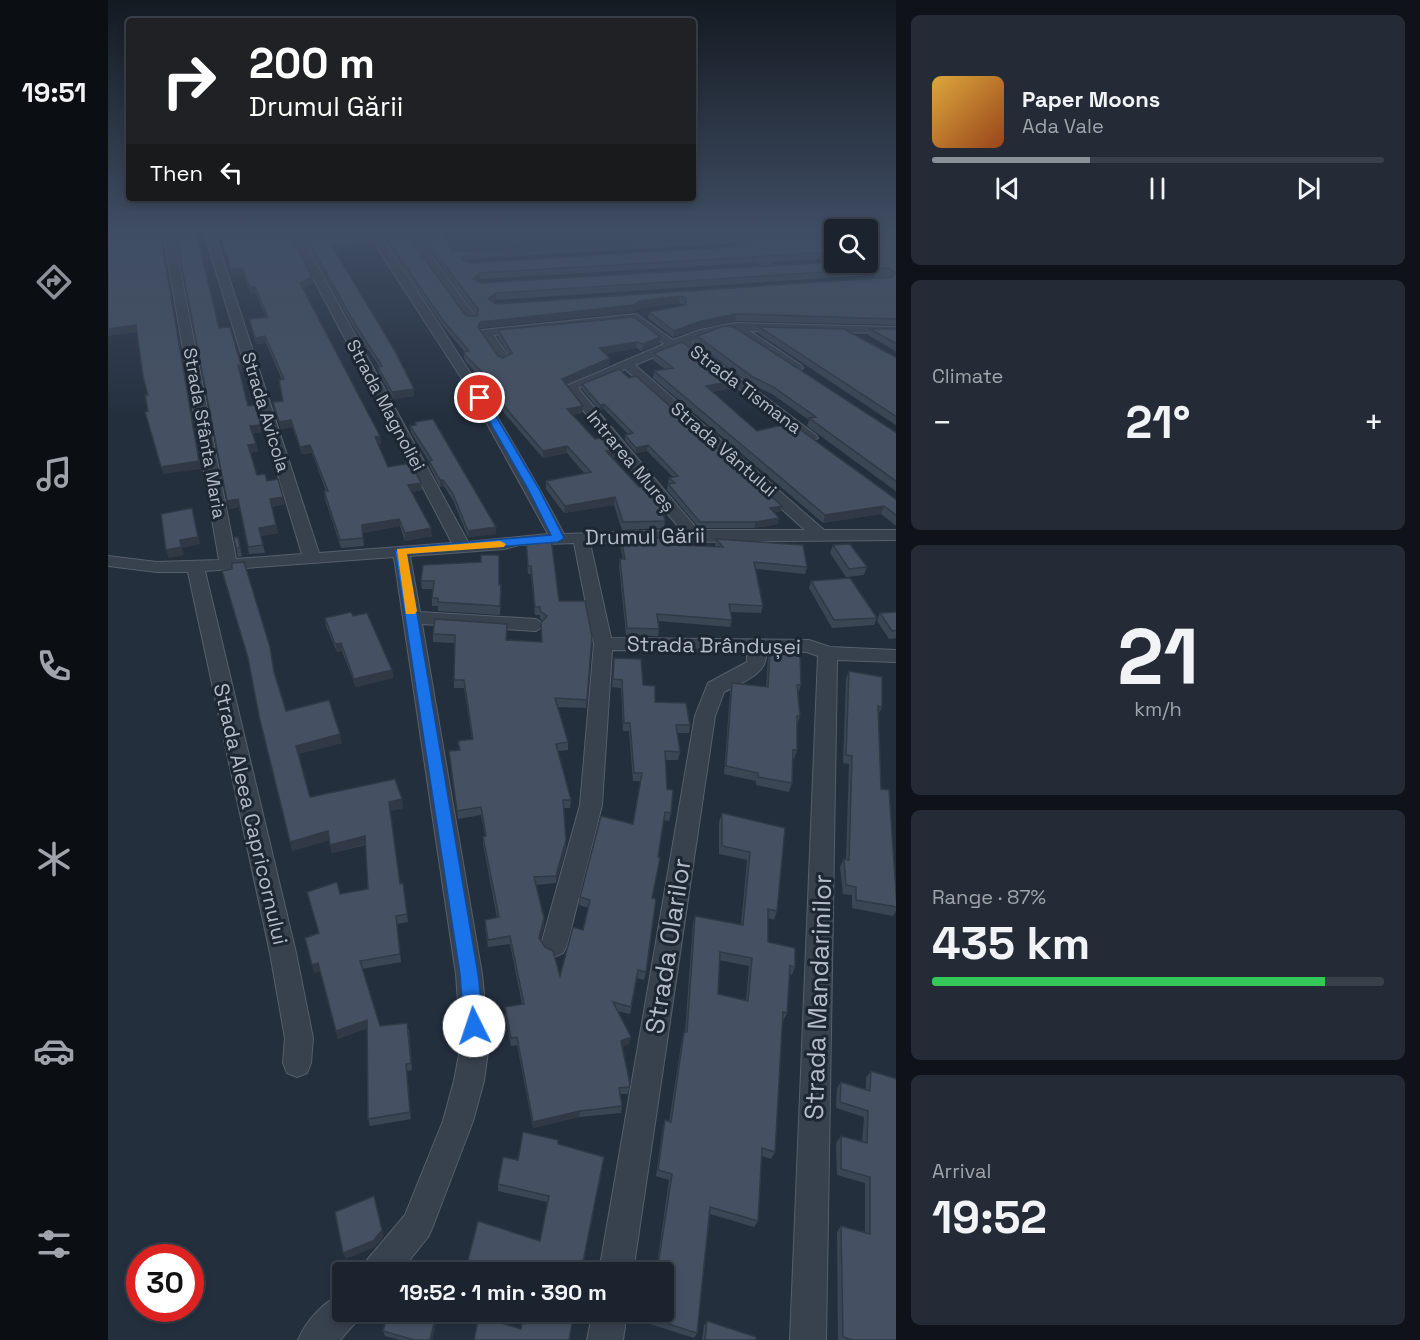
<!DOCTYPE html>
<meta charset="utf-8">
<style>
body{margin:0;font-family:"Space Grotesk",sans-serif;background:#242b36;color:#f1f3f6;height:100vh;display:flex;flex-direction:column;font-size:22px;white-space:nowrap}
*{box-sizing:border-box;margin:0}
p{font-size:20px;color:#a0a4aa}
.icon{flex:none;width:33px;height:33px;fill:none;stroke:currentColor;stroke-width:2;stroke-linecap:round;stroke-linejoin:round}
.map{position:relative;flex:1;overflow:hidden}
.side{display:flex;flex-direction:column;gap:15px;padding:15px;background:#0f1319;width:524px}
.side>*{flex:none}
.hud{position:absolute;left:18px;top:18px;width:570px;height:183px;border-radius:6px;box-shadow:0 3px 9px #0003,0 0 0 2px #39404a;background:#202124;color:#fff;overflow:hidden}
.buttons{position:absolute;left:716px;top:219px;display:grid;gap:12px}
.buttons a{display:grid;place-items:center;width:54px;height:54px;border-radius:6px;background:#1b232e;box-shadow:0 3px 9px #0003,0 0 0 2px #39404a;font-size:30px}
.speed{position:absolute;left:18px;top:1244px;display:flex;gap:12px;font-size:30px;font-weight:700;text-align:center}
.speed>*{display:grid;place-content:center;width:78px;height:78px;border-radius:50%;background:#1b232e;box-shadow:0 3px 9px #0003,0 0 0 2px #39404a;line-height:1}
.speed .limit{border:9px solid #d22;background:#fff;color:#111}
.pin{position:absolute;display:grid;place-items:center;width:51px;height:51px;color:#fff;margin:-26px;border:3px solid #fff;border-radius:50%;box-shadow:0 2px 6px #0007}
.me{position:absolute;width:66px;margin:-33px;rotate:356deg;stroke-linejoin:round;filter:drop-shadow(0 0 4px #0008)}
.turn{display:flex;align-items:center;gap:21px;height:126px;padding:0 24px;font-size:27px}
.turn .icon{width:78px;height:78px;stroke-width:2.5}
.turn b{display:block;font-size:42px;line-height:51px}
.then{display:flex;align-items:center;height:57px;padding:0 24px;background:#0003;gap:12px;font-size:22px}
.big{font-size:45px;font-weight:700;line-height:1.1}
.side .tile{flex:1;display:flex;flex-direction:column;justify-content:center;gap:9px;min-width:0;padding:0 21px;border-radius:9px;background:#242b36}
.side .dial{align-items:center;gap:0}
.dial b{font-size:78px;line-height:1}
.song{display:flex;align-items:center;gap:18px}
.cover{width:72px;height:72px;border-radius:9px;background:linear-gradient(135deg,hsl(40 70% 55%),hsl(20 70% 35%))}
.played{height:6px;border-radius:3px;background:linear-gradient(90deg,#8c9099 35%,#39404a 35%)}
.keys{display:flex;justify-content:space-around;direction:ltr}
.heat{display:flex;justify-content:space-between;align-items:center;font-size:33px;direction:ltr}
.charge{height:9px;border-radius:4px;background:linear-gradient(90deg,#34c759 87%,#39404a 0)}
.trip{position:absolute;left:224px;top:1262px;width:342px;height:60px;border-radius:6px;background:#1b232e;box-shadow:0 3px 9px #0003,0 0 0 2px #39404a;font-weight:700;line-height:60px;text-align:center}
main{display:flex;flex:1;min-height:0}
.menu{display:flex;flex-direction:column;width:108px;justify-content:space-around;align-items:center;background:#0b0e12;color:#a0a4aa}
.menu .icon{width:42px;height:42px}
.menu .selected{color:#8c9099}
.menu b{font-size:27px;color:#f1f3f6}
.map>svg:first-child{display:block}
.green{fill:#263c3f}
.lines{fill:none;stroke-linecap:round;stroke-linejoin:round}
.minor-casing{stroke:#565f6c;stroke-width:2}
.minor{fill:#38414e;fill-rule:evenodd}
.wall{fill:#3b4654;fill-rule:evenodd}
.shaded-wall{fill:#303945}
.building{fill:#455162;stroke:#303945;stroke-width:1.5;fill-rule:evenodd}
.route{fill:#1a73e8;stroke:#114b97;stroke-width:1.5}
.slow{fill:#f59e0b}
.labels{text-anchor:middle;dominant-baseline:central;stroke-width:6;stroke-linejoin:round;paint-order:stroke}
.far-street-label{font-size:18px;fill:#b4bcc9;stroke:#1d2633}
.street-label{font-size:21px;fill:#b4bcc9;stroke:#1d2633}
.near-street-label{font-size:26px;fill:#b4bcc9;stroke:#1d2633}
</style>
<main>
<nav class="menu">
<b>19:51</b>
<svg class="icon selected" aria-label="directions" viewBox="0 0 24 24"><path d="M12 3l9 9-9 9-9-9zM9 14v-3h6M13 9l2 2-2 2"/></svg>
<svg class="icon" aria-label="music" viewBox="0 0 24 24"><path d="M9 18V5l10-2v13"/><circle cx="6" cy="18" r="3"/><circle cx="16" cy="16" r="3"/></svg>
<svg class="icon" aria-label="phone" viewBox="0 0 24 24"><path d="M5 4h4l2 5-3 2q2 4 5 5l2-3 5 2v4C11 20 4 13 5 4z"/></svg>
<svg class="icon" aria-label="climate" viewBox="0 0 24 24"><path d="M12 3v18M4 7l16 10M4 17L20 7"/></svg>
<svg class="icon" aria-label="car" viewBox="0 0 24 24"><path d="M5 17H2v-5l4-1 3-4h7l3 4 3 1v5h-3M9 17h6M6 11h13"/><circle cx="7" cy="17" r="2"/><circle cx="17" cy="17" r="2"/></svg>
<svg class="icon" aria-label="filters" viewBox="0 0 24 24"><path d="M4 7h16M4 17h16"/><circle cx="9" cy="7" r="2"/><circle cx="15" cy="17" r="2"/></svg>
</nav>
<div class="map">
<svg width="789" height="1340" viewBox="0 0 789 1340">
<rect width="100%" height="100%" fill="#242f3e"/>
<polygon class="green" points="337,232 617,232 624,238 347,256"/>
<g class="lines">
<defs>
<g id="minor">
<path d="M55,232H65L128,559L194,554L96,232H106L211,553L344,543L181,232H191L360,542L440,534L356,382L259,232H269C336,329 400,429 456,534L573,530L456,387L556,344L526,321L386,335L402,359L396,363L392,362L372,332L374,330L528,314L565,340L592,330L627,323L789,327V333L642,331L693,365L695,368L689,372L626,331L615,330L583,342L708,435L710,438L703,442L573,346L527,365L716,530H789V540L482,543L503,638L701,640L722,647L789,650V662L729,660L718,1340H682L710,656L699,652H658C660,675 634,682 616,692L607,716L525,1272H491L587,716L600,683L639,662V652L504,650L494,805L459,945L455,953L446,957L437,953L433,945L472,805L486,644L466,543L411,545L396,549L302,556L312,612L428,619L437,625L428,631L314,624L374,974L381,1044L376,1081L365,1121L325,1226L320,1237L292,1272H254L259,1260L297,1215L335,1121L346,1081L353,1044L348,974L286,557L97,571L188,953L205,1038L203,1063L199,1073L189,1077L179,1073L175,1063L177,1038L162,953L80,572H49L0,566V556L49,562L111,560ZM517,369L697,530H590L470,388Z"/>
<polygon points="296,232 306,232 368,317 368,321 360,321"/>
<polygon points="617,232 627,232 635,239 676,232 697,232 640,244 664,265 665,267 660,270"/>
<polygon points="759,259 782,277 782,281 774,281 754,264 759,262"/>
<path d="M234,1294V1311H252L247,1323L232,1340H190C198,1321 215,1302 234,1294Z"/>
<polygon points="485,1311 519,1311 515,1340 479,1340"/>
</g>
</defs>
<use href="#minor" class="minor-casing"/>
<use href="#minor" class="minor"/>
</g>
<g class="wall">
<polygon points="110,232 181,232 204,277 205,283 195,288 273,444 270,444 280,467 313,483 314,490 304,492 324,536 297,541 292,526 255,533 256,546 233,548 217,499 216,491 218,491 204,453 194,454 184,427 173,429 166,409 165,402 175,401 174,380 158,343 148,344 141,319 158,317 148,293 143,294 135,274 125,275"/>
<polygon points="193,232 260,232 266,248 227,252 306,389 306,396 285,399 271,373 270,367 271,366 244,325"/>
<path d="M270,232H297L358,316H369L309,232H335L344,252L627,235L626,243L361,259L358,261L361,263L640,246L645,243L646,239L726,236V232V258L372,279L369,281L372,283L759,262L789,235V325L627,321L592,328L565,337L540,318L541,312L577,305L571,303L532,308L524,312L372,328V329L390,356L395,358L401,355L390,337V330L552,337V343L534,351L528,348L497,354L501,365L458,385L475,406L474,413L464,415L487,439L510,456L503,458L557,521L556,528L514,530L506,505L456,513L438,489V481L477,474L459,453L435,458L396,413L389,403V396L390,395L358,362L356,358V351L335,326ZM778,274L783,277L388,304L385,302L388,300Z"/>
<polygon points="627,232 664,232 632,237"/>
<polygon points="651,327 789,358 789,426 650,333"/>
<polygon points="111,328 133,365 135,372 132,372 140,406 154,432 145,433 150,451 142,453 149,475 159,481 177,504 164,507 170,533 153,536 157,553 141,554 131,507 121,509"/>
<polygon points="762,329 789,329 789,352 760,335"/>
<polygon points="589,336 789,433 789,492 699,426 701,420 664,394 643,384 588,343"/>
<polygon points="546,353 626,381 625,388 605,392 649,431 789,500 789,525 787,525 773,514 715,523 545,378 546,371 557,369 545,360"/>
<polygon points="474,384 673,511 666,513 670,524 646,528 591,528 559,490 560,484 561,484 560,483 561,478 565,477 539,451 528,453 517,440 517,435 520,434 496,409 491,410 474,389"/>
<polygon points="307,422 388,534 360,537 345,500 336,486 332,487 322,467 321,462 303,432 302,426 307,425"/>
<polygon points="130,537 134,556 130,557 126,538"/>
<polygon points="418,539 451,601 484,636 478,708 450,707 460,742 460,750 450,751 463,800 462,808 456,808 458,848 448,883 428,885 436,918 436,926 432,940 452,976 475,930 481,908 471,905 472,897 525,824 532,781 525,781 521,731 515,731 513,688 504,687 506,658 535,685 547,702 582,725 581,733 569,733 572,752 570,760 557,760 559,789 563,813 561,821 556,820 544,898 538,972 536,980 529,978 522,1014 510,1011 523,1037 521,1044 514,1047 522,1084 520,1094 512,1094 514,1106 513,1113 471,1117 425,1128 409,1045 403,1046 397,1015 397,1007 414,1004 402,944 380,947 377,927 377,920 389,918 375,844 375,837 377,836 373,815 350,819 341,751 351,750 350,741 364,739 356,688 346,688 346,643 325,642 325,634 327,619 399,640 433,642 433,623 435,621 432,619 432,615 427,615 423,574 420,574"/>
<polygon points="513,539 565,545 607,546 608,539 699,567 697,574 648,569 655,606 653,613 622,612 624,620 622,627 550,621 551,629 550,636 518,635 511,566 512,559 515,559 512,546"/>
<polygon points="725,545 759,567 756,575 738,577 722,553"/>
<polygon points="315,565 391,585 393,594 392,615 330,611 330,606 324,606 324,598 325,589 314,589 313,581"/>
<polygon points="703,581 769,618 766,625 724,628 701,588"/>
<polygon points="789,612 789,638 781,639 769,621 772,613"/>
<polygon points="245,616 284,670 285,678 248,687 234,651 229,652 218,626 217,618"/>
<polygon points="662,650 693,685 690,693 692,716 689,725 689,750 686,759 685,759 684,783 681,792 648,785 648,781 616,774 622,692 624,683 658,687 660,658"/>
<polygon points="164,655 167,677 178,711 234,743 190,754 202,797 295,808 282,811 292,884 295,883 300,922 289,924 293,962 254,969 272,1026 301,1030 304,1070 299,1071 303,1119 262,1126 260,1119 259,1028 230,1039 212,971 206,973 210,933 232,894 260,889 258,845 224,853 221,840 184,851"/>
<polygon points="741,671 774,707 770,715 773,789 789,897 789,909 785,916 744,908 744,895 735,894 732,867 736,859 738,859 741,764 735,763 738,679"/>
<path d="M614,813L677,828L669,911L666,920L660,918V942L687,967L684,975L682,974L679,1013L675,1021H674L667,1152L663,1159L654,1156L650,1221L646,1227L602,1214L589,1333L586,1338L526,1319L527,1311H555V1272H548L561,1180L548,1176L555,1127L557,1120L561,1122L574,1039L576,1032H577L585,924L587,916L633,925L639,860L611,854V822ZM611,960L641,966L638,1001L610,994Z"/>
<polygon points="763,1071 789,1340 730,1340 729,1232 733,1226 757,1232 757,1183 729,1175 728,1143 733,1136 754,1142 756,1117 728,1108 729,1088 733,1082 758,1089 758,1078"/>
<polygon points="450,1144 473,1272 366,1272 359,1270 359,1264 432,1241 439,1202 390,1191 390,1184 410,1160"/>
<polygon points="280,1311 331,1311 324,1340 292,1340 277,1336 275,1331"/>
<polygon points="471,1311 468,1324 464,1323 413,1329 417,1324"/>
<polygon points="599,1321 648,1340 594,1340 596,1326"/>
</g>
<g class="shaded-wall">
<polygon points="52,232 53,232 93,469 55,474 53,467"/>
<polygon points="633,232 664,232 632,237"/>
<polygon points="266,242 266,248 224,252 224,246"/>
<polygon points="361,253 361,259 354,265 354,259"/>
<polygon points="134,268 135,274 125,275 123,269"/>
<polygon points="372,273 372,279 365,285 365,279"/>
<polygon points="204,277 205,283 193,289 192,283"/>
<polygon points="142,287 147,287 148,293 143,294"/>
<polygon points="388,293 388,300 380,306 380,299"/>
<polygon points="572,296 571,303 532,308 524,312 372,328 370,333 370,327 372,322"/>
<polygon points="628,314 627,321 592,328 565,337 566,331 593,321"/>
<polygon points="28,325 30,332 0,336 0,329"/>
<polygon points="157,336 158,343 148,344 147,338"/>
<polygon points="552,337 552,343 534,351 535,344"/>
<polygon points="529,342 528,348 490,355 491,348"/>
<polygon points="502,358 501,365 454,386 454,379"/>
<polygon points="130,365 133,365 135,372 132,372"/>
<polygon points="626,381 625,388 597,393 598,386"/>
<polygon points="306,389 306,396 285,399 284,392"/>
<polygon points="496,404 496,409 491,410 492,405"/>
<polygon points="475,406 474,413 458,416 459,409"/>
<polygon points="183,420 184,427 173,429 171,422"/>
<polygon points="153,425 154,432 144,434 142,426"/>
<polygon points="272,436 273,444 267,445 267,437"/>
<polygon points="148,444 150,451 141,453 140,445"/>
<polygon points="202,445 204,453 194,454 192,447"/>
<polygon points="540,445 539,451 528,453 528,448"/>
<polygon points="459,446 459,453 435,458 435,451"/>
<polygon points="511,449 510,456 497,459 498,451"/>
<polygon points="332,480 335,480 336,486 332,487"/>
<polygon points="313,483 314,490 300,493 300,485"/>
<polygon points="175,497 177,504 163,507 162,499"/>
<polygon points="507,497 506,505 456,513 457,506"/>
<polygon points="130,499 131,507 121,509 119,501"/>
<polygon points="674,506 673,511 661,514 662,508"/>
<polygon points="776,506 773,514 715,523 717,515"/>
<polygon points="86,515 92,544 74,548 76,555 61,558 58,550 72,540"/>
<polygon points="671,518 670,524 646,528 648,522"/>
<polygon points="291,519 292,526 255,533 256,546 254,525"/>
<polygon points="168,525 170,533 153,536 151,528"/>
<polygon points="388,527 388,534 360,537 360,531"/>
<polygon points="323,528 324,536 297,541 297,533"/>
<polygon points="233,643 234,651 229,652 227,644"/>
<polygon points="284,670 285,678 248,687 246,679"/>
<polygon points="232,734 234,743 190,754 188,746"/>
<polygon points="294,799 295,808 282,811 281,802"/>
<polygon points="220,831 222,840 184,851 182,842"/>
<polygon points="257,836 258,844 224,853 222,845"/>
<polygon points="458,840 458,848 448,883 448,876"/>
<polygon points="436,918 436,926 431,946 431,938"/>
<polygon points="210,963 212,971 206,973 204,965"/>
<polygon points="259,1020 261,1027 230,1039 228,1031"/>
<polygon points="523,1037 521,1044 512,1048 513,1041"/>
<polygon points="298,1064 299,1071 303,1119 302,1112"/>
<polygon points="472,1111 471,1117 425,1128 425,1122"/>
<polygon points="266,1196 276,1236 267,1247 238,1259 235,1253"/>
<polygon points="329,1311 331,1311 324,1340 322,1340"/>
</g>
<g class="building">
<polygon points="0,232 52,232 91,461 53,467 37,412 40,411 37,395 40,395 35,377 28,325 0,329"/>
<polygon points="67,232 88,232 111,328 122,327 133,365 130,365 140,406 147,405 153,425 142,426 148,444 140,445 149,475 157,474 159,481 170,479 175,497 162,499 168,525 151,528 155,545 140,547 130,499 119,501"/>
<polygon points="111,232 181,232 204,277 192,283 272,436 267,437 280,467 303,463 313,483 300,485 323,528 297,533 291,519 254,525 255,538 232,540 216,491 220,491 202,445 192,447 183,420 171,422 165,402 175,401 171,380 176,379 157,336 147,338 141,319 160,317 147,287 142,287 134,268 123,269"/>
<polygon points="196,232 260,232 266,242 224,246 287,351 306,389 284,392 270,367 274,366 244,319"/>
<path d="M274,232H297L358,316H369L370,309L312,232H335L344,252L627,235V237L361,253L354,259L361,263L640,246L647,242L646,239L680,232H720L726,236V252L372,273L365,279L372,283L726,262H759V232H785L789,235V319L628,314L593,321L566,331L541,312L578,305V298L572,296L532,301L525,305L372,322L370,327L390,356L395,358L404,353L390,330L526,317L552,337L535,344L529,342L491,348L502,358L454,379L475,406L459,409L487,439L500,436L511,449L498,451L531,487L541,486L552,498L557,521L515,522L507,497L457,506L438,481L483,472L459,446L435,451L396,406L389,396L396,394L357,355L355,352L361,351L334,319ZM780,268L787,272L784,277L388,304L380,299L388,293Z"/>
<polygon points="616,326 626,327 789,433 789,482 701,418 708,417 665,387 645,377 589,336"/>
<polygon points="651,327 736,329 789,358 789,417"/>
<polygon points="762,329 789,329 789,344"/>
<polygon points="574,342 626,381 598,386 649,431 683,423 789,500 789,516 776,506 717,515 546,371 565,368 546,353"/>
<polygon points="511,369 521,378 528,376 674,506 662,508 671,518 648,522 592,522 560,484 567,483 561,478 570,476 540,445 528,448 517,435 525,433 496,404 492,405 474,384"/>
<polygon points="325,419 388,527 360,531 345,494 335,480 332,480 321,461 324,460 302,426 308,425 307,422"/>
<polygon points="84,508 90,537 72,540 73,547 58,550 53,514"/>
<polygon points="130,537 132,548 128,548 126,538"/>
<polygon points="443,538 451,601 477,601 484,636 479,700 447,698 460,742 448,744 463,800 455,800 458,840 448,876 426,877 436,918 431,938 437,947 445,951 452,976 465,927 475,930 482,900 472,897 493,816 525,824 534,773 526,773 522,723 516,723 514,680 505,679 506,658 533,659 535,685 547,686 547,702 578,703 582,725 568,725 572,752 557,751 559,789 565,790 563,813 557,812 550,857 552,858 544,898 548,899 538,972 530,970 523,1007 505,1002 523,1037 513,1041 522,1084 521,1087 511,1088 514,1106 472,1111 425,1122 409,1037 403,1038 397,1007 416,1004 402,936 380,940 377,920 391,917 375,837 378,836 373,807 349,811 341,751 352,750 350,741 365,739 356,680 346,680 347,635 325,634 327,619 399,624 398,640 434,642 433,623 439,616 432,611 432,607 427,607 423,566 420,566 418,539"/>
<polygon points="560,538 565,545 615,547 608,539 695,545 699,567 646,562 655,606 621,604 624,620 549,614 551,629 519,628 512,559 517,559 513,539"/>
<polygon points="742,544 759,567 741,569 725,545"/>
<polygon points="373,555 391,555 391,585 393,585 392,606 330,602 330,598 324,598 326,581 313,581 315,565 373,562"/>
<polygon points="136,562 162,647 166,672 178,711 221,700 232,734 188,746 202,797 287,779 294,799 281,802 292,884 295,883 299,914 288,916 292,954 252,961 272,1026 299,1023 303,1063 298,1064 302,1112 260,1119 259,1020 228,1031 210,963 204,965 197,938 211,933 199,892 229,882 232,894 260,889 257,836 222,845 220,831 182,842 151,716 140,658 114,571 124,569 124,563"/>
<polygon points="742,578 769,618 726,620 703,581"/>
<polygon points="243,612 245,616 259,613 284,670 246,679 233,643 227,644 217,618"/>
<polygon points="789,612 789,630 784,631 772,613"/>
<polygon points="662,650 692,654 693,685 689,685 692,716 689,716 689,750 685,750 684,783 650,777 650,773 618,766 624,683 660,687"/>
<polygon points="741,671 774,677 774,707 770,706 773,789 781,790 789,907 748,900 748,887 738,885 736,859 741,860 744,756 738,755"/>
<path d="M614,813L677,828L669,911L660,909V942L687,948V967L682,966L679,1013L675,1012L667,1152L654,1148L650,1221L602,1207L589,1333L528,1314V1311H555V1272H549L564,1174L550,1170L557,1120L563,1122L576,1032H579L587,916L635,925L642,852L614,846ZM612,952L644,958L640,1001L610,994Z"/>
<polygon points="763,1071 789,1079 789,1340 745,1340 735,1337 733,1226 762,1234 762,1177 733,1169 733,1136 759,1143 760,1111 732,1102 733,1082 762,1091"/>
<polygon points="415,1132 450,1140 450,1144 496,1157 473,1272 382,1272 359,1264 370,1221 432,1241 441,1196 390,1184 395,1157 410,1160"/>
<polygon points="266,1196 274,1230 265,1241 235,1253 227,1212"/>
<polygon points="280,1311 329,1311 322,1340 306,1340 275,1331"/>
<polygon points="419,1311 471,1311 470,1319 465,1318 461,1340 366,1340 371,1316 413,1329 414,1323 417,1324"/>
<polygon points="599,1321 648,1337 648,1340 597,1340"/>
</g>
<linearGradient id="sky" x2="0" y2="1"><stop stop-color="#141a22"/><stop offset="0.55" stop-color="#3f4d63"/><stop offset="1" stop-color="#3f4d63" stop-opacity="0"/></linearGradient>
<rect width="789" height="419" fill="url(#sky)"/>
<polygon class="route" points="372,395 377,398 431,489 456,538 450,542 299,554 370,974 376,1026 373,1033 366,1035 359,1033 356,1026 352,974 287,551 293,548 443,535 420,489 368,398"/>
<polygon class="slow" points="392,541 398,544 396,547 299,554 309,611 307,614 298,614 289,549"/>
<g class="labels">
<g class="far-street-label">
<text transform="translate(638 389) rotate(37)">Strada Tismana</text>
<text transform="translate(278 405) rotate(62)">Strada Magnoliei</text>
<text transform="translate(158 412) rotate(73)">Strada Avicola</text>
<text transform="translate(97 433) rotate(80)">Strada Sfânta Maria</text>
<text transform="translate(616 449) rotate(41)">Strada Vântului</text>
<text transform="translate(523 461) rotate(50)">Intrarea Mureș</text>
</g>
<g class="street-label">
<text transform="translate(537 536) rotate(-1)">Drumul Gării</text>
<text transform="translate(606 645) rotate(1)">Strada Brândușei</text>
<text transform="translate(143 814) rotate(77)">Strada Aleea Capricornului</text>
</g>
<g class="near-street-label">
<text transform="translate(560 946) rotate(-81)">Strada Olarilor</text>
<text transform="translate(710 997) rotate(-88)">Strada Mandarinilor</text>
</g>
</g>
</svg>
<div class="buttons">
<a><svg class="icon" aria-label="search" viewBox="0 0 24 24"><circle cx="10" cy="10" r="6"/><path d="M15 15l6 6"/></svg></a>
</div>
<div class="speed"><div class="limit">30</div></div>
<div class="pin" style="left:372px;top:398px;background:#d93025"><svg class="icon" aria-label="arrive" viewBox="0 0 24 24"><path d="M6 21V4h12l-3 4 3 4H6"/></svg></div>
<svg class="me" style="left:366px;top:1026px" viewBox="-20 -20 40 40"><circle r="19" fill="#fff"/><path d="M0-13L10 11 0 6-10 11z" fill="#1a73e8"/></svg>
<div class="trip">19:52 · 1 min · 390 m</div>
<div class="hud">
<div class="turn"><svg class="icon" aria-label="right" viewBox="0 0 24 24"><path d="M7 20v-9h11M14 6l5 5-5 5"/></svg><div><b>200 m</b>Drumul Gării</div></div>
<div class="then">Then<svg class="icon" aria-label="left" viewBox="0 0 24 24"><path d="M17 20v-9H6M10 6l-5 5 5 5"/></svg></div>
</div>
</div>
<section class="side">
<div class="tile">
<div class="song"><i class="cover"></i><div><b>Paper Moons</b><p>Ada Vale</p></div></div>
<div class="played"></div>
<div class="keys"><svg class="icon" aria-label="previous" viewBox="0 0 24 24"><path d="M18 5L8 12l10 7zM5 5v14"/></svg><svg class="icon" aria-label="pause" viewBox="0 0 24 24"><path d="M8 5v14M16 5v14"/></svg><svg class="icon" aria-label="next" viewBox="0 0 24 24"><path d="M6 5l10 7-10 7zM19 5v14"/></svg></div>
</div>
<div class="tile"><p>Climate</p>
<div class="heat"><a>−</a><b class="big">21°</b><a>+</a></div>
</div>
<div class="tile dial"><b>21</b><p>km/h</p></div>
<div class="tile"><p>Range · 87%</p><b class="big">435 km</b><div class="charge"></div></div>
<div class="tile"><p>Arrival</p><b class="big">19:52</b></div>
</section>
</main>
